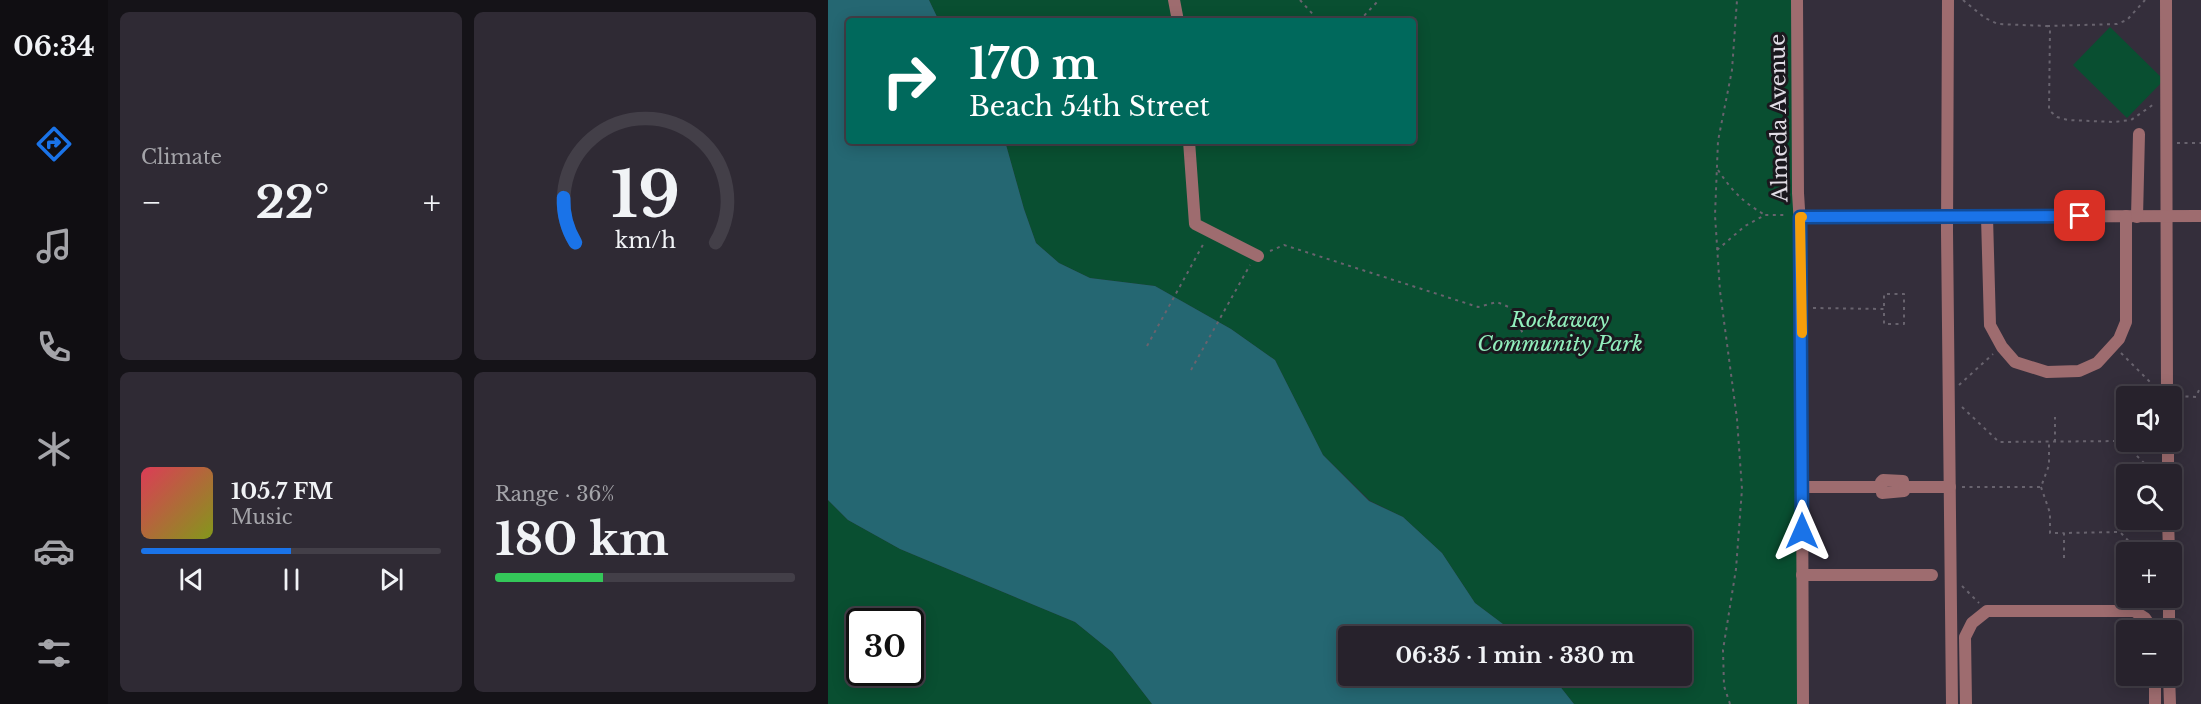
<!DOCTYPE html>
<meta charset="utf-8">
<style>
body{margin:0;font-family:"Libre Baskerville",serif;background:#2f2a34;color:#f1f3f6;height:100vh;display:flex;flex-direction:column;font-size:22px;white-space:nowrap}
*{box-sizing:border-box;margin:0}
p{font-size:20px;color:#a4a4a9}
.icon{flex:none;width:33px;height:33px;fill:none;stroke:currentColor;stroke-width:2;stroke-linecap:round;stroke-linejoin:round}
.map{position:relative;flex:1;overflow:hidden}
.sheet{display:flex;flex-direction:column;gap:12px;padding:12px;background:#151318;width:720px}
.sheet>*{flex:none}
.hud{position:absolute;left:18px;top:18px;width:570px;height:126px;border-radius:6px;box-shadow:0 3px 15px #0003,0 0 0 2px #433f48;background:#00695c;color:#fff;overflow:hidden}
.controls{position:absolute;left:1288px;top:386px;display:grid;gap:12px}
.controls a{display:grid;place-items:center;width:66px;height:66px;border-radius:6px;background:#27222c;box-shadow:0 3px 15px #0003,0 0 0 2px #433f48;font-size:30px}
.speed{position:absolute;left:18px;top:608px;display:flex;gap:12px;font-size:30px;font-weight:700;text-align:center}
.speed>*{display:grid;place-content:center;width:78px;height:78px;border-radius:50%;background:#27222c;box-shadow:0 3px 15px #0003,0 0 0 2px #433f48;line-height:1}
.speed .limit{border:3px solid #111;border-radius:9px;background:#fff;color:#111}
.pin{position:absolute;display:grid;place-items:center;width:51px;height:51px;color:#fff;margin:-26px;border-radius:12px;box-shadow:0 3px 9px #0006}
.me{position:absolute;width:66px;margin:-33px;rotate:0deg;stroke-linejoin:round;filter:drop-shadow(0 0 4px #0008)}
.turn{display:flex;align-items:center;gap:21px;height:126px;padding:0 24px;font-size:27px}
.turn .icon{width:78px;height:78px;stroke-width:2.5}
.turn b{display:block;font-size:42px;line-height:51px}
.big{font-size:45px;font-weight:800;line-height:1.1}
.sheet .card{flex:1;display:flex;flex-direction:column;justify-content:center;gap:9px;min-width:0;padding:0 21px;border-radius:9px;background:#2f2a34}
.sheet .dial{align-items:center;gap:0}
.dial svg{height:156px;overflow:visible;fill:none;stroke:#433f48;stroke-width:7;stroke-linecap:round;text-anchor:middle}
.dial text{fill:#f1f3f6;stroke:none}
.song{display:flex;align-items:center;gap:18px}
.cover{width:72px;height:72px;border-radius:9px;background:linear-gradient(135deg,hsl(350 70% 55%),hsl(70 70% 35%))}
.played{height:6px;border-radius:3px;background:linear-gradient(90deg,#1a73e8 50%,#433f48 50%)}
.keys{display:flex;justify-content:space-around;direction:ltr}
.heat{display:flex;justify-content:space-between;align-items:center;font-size:33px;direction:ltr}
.charge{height:9px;border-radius:4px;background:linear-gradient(90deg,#34c759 36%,#433f48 0)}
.sheet .tiles{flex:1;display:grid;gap:12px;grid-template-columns:repeat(2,1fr)}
.trip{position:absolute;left:510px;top:626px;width:354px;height:60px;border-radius:6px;background:#27222c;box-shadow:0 3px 15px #0003,0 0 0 2px #433f48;font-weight:800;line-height:60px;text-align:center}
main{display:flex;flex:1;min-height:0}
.menu{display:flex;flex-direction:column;width:108px;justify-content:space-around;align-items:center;background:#100e12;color:#a4a4a9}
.menu .icon{width:42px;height:42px}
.menu .current{color:#1a73e8}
.menu b{font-size:27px;color:#f1f3f6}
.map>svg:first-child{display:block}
.green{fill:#094f31;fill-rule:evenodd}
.water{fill:#256772}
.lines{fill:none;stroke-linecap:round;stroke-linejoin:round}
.path{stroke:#68636e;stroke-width:2;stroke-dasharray:3 4.5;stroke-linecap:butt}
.minor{stroke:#9e6c6f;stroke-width:12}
.route-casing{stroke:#114b97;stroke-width:15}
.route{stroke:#1a73e8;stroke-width:10}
.slow{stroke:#f59e0b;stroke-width:10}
.labels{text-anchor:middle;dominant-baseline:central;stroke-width:6;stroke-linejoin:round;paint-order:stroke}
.street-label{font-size:21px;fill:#e1dde6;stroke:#1a181e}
.park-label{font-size:21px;font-style:italic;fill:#91eebc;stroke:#1a181e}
</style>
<main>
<nav class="menu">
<b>06:34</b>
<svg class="icon current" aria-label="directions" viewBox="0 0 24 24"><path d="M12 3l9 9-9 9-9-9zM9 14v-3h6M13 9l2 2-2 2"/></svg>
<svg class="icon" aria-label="music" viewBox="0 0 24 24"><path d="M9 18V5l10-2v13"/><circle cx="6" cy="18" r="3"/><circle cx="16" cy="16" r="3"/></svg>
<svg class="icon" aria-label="phone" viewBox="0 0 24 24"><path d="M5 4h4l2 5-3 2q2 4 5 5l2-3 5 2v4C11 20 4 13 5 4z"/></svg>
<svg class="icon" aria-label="climate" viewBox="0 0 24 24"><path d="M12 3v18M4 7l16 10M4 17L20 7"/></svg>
<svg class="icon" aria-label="car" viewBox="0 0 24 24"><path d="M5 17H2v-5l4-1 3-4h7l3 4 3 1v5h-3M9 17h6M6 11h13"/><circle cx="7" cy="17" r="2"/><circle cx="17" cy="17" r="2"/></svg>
<svg class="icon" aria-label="filters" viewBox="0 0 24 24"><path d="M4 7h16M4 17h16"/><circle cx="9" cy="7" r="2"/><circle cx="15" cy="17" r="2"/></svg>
</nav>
<section class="sheet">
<div class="tiles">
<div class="card"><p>Climate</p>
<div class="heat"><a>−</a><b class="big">22°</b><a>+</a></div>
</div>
<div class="card dial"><svg viewBox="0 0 100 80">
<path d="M14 69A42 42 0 1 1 86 69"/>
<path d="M14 69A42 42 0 0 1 8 46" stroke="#1a73e8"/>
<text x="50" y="56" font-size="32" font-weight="700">19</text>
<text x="50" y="72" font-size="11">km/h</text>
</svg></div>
<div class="card">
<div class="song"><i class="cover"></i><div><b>105.7 FM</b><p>Music</p></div></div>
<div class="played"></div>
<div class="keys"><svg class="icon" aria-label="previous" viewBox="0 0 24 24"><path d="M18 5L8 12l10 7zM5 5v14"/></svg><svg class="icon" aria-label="pause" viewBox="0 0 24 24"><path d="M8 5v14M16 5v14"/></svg><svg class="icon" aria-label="next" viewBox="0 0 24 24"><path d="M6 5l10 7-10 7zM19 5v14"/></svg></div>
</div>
<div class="card"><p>Range · 36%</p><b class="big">180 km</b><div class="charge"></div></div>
</div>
</section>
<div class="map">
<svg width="1373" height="704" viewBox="0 0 1373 704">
<rect width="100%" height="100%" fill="#342e3b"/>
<g class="green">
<polygon points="101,0 969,0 975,704 746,704 723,675 854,675 854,636 691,636 647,603 614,553 575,517 542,501 495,455 447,360 403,329 327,286 262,278 231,263 208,243 196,209 177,141 585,141 585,21 111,21"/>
<polygon points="1282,27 1336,80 1299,118 1245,65"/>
<polygon points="1289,472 1333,472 1333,474 1299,474 1299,499 1289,499"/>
<path d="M0,500L20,520L72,549L247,622L284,652L324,704H0ZM32,621H82V672H32Z"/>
</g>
<polygon class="water" points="0,0 101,0 111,21 21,21 21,141 177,141 196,209 208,243 231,263 262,278 327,286 403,329 447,360 495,455 541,501 575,517 614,553 647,603 691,636 520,636 520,675 723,675 746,704 324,704 284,652 247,622 72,549 20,520 0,500"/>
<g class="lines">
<g class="path">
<polyline points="472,0 491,21"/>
<polyline points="1135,0 1157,18 1170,24 1219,26 1222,29 1221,110 1229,117 1240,120 1286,122 1303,120 1326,104"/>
<polyline points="531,21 551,0"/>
<polyline points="1219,26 1289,24 1299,20 1317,0"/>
<polyline points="1349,143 1373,143"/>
<path d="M890,170C904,191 915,202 937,215"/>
<polyline points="889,250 917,226 937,215 959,215"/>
<polyline points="442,251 456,245 650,307 669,302 683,308 696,336"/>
<polyline points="985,308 1056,309 1056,324 1076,324 1076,294 1056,294 1056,309"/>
<polyline points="319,346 377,241"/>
<polyline points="1293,353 1327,387"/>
<polyline points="363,370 422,265"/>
<polyline points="1131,385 1165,354"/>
<polyline points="1350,396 1368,397 1371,390 1373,390"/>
<polyline points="1134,407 1171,442 1294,441 1319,466 1329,466"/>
<polyline points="1294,441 1299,435"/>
<polyline points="1227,442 1227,417"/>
<polyline points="1134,487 1213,487 1221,465 1221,442"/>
<polyline points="1213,487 1222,513 1222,533 1235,533"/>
<polyline points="1236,558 1236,533 1292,532 1311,552"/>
<polyline points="1134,586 1151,603"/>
<polyline points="902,704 896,686 895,650 908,569 914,489 909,419 892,291 887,215 890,141 904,70 909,0"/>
</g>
<g class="minor">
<polyline points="346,0 350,21"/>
<polyline points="969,0 970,193 973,241 975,704"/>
<polyline points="1120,0 1119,231 1124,704"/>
<polyline points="1338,0 1339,396"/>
<polyline points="361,141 367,224 430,256"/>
<polyline points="971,217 1373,216"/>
<polyline points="1159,217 1162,325 1174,347 1187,362 1219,372 1251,371 1269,363 1291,339 1298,322 1298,216"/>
<polyline points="1309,217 1311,134"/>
<polyline points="1340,441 1340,474"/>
<polygon points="1055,480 1075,481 1076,491 1054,493 1053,482"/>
<polyline points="974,487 1053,487"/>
<polyline points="1076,487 1122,487"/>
<polyline points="1340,519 1341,552"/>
<polyline points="974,575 1104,575"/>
<polyline points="1341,597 1341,630"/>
<polyline points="1327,675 1327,704"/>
<polyline points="1341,675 1342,704"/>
<polyline points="1138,704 1137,637 1144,623 1159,611 1306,611 1317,618 1325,630"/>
</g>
</g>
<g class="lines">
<defs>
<polyline id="route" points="974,531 972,217 1252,216"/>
</defs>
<use href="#route" class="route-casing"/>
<use href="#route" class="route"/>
<polyline class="slow" points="974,333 972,217 974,217"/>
</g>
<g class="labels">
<g class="street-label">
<text transform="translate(951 118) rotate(-91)">Almeda Avenue</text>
</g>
<g class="park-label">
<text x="732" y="320">Rockaway<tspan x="732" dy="24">Community Park</tspan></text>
</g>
</g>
</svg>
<div class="controls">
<a><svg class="icon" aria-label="sound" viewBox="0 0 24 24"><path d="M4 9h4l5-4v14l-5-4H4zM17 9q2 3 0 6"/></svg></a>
<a><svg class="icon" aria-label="search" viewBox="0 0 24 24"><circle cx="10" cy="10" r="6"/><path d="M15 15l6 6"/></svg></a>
<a>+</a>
<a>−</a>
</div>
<div class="speed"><div class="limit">30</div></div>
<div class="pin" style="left:1252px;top:216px;background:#d93025"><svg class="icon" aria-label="arrive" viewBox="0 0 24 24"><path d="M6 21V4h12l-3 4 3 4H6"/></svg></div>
<svg class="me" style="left:974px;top:531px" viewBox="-20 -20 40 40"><path d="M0-17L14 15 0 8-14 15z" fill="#1a73e8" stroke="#fff" stroke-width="4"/></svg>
<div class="trip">06:35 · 1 min · 330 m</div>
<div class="hud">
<div class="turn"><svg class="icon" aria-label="right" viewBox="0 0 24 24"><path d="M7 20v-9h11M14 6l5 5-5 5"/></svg><div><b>170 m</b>Beach 54th Street</div></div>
</div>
</div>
</main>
